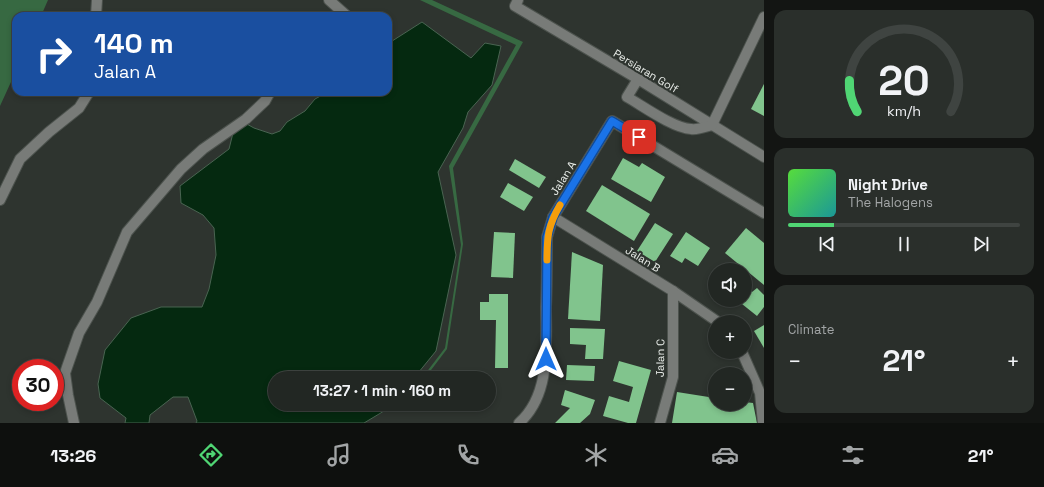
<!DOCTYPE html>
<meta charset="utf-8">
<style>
body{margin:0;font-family:"Space Grotesk",sans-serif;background:#2a2f2b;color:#f1f3f6;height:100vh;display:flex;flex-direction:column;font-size:15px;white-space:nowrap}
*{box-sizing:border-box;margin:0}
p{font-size:13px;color:#a2a5a6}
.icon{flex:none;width:22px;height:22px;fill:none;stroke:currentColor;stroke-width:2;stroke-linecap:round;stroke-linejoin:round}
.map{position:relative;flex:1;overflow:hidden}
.panel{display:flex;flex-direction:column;gap:10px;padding:10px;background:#131513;width:280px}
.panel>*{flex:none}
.hud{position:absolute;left:12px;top:12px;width:380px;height:84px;border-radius:12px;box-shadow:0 2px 6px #0003,0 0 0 1px #3f4441;background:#1a4fa0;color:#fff;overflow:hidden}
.buttons{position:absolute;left:708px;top:263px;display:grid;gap:8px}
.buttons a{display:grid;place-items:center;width:44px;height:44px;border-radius:50%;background:#222723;box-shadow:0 2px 6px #0003,0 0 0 1px #3f4441;font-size:20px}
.speed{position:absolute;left:12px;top:359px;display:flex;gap:8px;font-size:20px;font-weight:700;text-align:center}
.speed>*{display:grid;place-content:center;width:52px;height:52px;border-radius:50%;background:#222723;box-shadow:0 2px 6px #0003,0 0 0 1px #3f4441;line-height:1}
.speed .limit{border:6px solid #d22;background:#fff;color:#111}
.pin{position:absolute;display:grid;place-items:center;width:34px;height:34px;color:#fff;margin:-17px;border-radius:8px;box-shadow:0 2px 6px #0006}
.me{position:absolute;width:44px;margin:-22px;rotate:0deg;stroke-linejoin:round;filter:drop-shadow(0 0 3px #0008)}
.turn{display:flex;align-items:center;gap:14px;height:84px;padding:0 16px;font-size:18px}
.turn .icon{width:52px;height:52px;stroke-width:2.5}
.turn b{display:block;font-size:28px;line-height:34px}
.big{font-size:30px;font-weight:700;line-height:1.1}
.panel .widget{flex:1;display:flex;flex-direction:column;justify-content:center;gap:6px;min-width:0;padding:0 14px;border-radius:12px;background:#2a2f2b}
.panel .dial{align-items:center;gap:0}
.dial svg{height:104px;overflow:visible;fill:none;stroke:#3f4441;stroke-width:7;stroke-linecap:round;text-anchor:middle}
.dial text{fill:#f1f3f6;stroke:none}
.song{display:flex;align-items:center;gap:12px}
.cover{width:48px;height:48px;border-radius:6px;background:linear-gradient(135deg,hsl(110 70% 55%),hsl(180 70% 35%))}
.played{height:4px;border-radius:2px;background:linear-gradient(90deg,#50d674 20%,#3f4441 20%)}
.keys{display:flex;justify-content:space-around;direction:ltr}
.heat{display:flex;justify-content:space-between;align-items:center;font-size:22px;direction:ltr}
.trip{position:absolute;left:268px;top:371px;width:228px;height:40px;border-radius:20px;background:#222723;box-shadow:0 2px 6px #0003,0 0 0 1px #3f4441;font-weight:700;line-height:40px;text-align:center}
.tabs{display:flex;height:64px;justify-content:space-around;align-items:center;background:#0e100e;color:#a2a5a6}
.tabs .icon{width:28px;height:28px}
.tabs .active{color:#50d674}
.tabs b{font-size:18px;color:#f1f3f6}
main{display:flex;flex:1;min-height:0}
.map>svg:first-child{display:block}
.green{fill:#376942}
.water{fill:#052910;stroke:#496451}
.building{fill:#81c48d}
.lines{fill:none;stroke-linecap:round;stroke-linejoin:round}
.minor-casing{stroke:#4c524d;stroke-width:12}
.minor{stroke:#787b78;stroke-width:10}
.route-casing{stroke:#114b97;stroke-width:10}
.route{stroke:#1a73e8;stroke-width:7}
.slow{stroke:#f59e0b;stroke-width:7}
.labels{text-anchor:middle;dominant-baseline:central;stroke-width:4;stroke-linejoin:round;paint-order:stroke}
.street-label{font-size:11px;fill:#e9ede9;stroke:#2e342f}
</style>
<main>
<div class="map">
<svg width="764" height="423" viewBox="0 0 764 423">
<rect width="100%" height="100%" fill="#2e342f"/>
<g class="green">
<polygon points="0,0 48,0 41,16 16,16 16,71 0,106"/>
<polygon points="420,0 432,0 523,42 453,168 463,244 447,349 425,378 422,378 445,348 461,245 449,166 516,45"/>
</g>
<polygon class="water" points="422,22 471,58 485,43 501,46 492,85 468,112 463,128 438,172 456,255 436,351 414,378 275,378 275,404 391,404 384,411 364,423 196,423 197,421 188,397 173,397 150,415 149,423 125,423 126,418 100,398 98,384 105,350 131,318 161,307 202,307 209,289 216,255 214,228 203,215 181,203 180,186 229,149 234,129 245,123 254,128 272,134 280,131 287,122 305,111 315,99 328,92 388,92 389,43"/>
<g class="building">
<polygon points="764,84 764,116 751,109"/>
<polygon points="623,158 639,167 642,163 665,177 651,202 611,179"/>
<polygon points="515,159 546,177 539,188 509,170"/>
<polygon points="508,183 533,197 524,211 500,197"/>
<polygon points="602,185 650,214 634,241 586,211"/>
<polygon points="655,223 673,234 655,262 637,251"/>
<polygon points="746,228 764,243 764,285 725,253"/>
<polygon points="494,232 515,233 513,278 491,277"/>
<polygon points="686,232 710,248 698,266 685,258 682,263 670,256"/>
<polygon points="572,252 603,265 600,321 568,319"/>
<polygon points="745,282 752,292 757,288 764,295 764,307 757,316 737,300 745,300"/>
<polygon points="489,294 508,294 508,368 495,368 496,320 480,320 480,302 489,302"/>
<polygon points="764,325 764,348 754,331"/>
<polygon points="570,328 605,329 603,359 585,359 586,345 570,344"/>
<polygon points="619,361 651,370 636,423 628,423 603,416 609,396 629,402 633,387 613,381"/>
<polygon points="567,365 595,366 594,381 566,380"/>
<polygon points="565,390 595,400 590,414 580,423 555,423 570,408 561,405"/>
<polygon points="677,392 715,398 715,404 745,404 745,402 753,403 757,423 672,423"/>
</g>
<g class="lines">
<defs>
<g id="minor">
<polyline points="329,0 347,16"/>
<polyline points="518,0 515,6 638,79 764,157"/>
<polyline points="96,16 97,0"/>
<path d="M638,79L627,97C643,106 673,128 691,129C698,130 705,127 712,125L764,17"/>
<polyline points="0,200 20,159 49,132 79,108 89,92"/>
<polyline points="553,217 673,291 718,322"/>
<polyline points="742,352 760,393 763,423"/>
<polyline points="74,423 68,395 65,373 79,333 97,302 127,232 181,169 203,149 246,119 265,101 270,92"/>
<path d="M519,423C551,395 546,345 546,307C547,284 547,260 547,237L553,217L612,121L764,213"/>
<polyline points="660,423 673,377 673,291"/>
</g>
</defs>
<use href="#minor" class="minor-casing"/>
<use href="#minor" class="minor"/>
</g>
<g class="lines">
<defs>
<polyline id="route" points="546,359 547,237 553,217 612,121 639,137"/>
</defs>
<use href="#route" class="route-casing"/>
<use href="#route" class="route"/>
<path class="slow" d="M547,260C547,236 548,226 560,205"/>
</g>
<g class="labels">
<g class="street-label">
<text transform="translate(646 71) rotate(31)">Persiaran Golf</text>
<text transform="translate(563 178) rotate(-58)">Jalan A</text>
<text transform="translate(643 259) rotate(32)">Jalan B</text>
<text transform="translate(660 358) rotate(-89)">Jalan C</text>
</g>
</g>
</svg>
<div class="buttons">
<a><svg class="icon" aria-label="sound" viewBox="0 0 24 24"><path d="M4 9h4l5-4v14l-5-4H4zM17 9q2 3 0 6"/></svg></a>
<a>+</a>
<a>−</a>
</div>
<div class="speed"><div class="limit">30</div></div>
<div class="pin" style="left:639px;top:137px;background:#d93025"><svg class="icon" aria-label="arrive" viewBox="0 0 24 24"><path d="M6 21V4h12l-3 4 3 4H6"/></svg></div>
<svg class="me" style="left:546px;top:359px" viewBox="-20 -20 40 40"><path d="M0-17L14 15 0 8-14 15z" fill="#1a73e8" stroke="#fff" stroke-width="4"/></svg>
<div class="trip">13:27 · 1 min · 160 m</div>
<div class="hud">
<div class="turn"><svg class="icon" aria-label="right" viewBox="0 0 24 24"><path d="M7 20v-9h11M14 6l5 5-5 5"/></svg><div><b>140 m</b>Jalan A</div></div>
</div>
</div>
<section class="panel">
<div class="widget dial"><svg viewBox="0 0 100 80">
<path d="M14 69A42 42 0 1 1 86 69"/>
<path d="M14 69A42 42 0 0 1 8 45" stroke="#50d674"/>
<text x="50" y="56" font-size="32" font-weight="700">20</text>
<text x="50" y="72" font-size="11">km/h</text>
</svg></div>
<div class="widget">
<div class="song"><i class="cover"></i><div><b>Night Drive</b><p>The Halogens</p></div></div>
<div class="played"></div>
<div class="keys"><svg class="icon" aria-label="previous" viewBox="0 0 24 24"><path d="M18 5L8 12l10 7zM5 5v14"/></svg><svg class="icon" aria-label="pause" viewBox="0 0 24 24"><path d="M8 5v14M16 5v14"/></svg><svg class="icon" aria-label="next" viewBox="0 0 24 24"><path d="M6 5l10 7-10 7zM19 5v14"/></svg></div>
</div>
<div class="widget"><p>Climate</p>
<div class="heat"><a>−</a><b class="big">21°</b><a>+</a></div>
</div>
</section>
</main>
<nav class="tabs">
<b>13:26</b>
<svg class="icon active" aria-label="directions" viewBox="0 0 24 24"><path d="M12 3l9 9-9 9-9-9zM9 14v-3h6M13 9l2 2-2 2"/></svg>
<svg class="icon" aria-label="music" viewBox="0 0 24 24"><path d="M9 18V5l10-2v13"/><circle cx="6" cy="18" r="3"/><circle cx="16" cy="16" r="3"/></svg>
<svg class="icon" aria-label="phone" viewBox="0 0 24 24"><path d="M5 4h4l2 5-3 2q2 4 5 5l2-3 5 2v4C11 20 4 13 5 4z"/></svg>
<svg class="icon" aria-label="climate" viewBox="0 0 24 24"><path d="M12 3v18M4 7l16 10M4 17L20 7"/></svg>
<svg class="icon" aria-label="car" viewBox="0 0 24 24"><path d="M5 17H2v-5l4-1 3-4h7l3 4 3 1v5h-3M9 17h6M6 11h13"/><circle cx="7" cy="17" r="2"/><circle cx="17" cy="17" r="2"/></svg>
<svg class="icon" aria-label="filters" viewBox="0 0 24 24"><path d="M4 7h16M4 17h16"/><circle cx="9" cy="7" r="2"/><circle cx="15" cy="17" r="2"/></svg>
<b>21°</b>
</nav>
